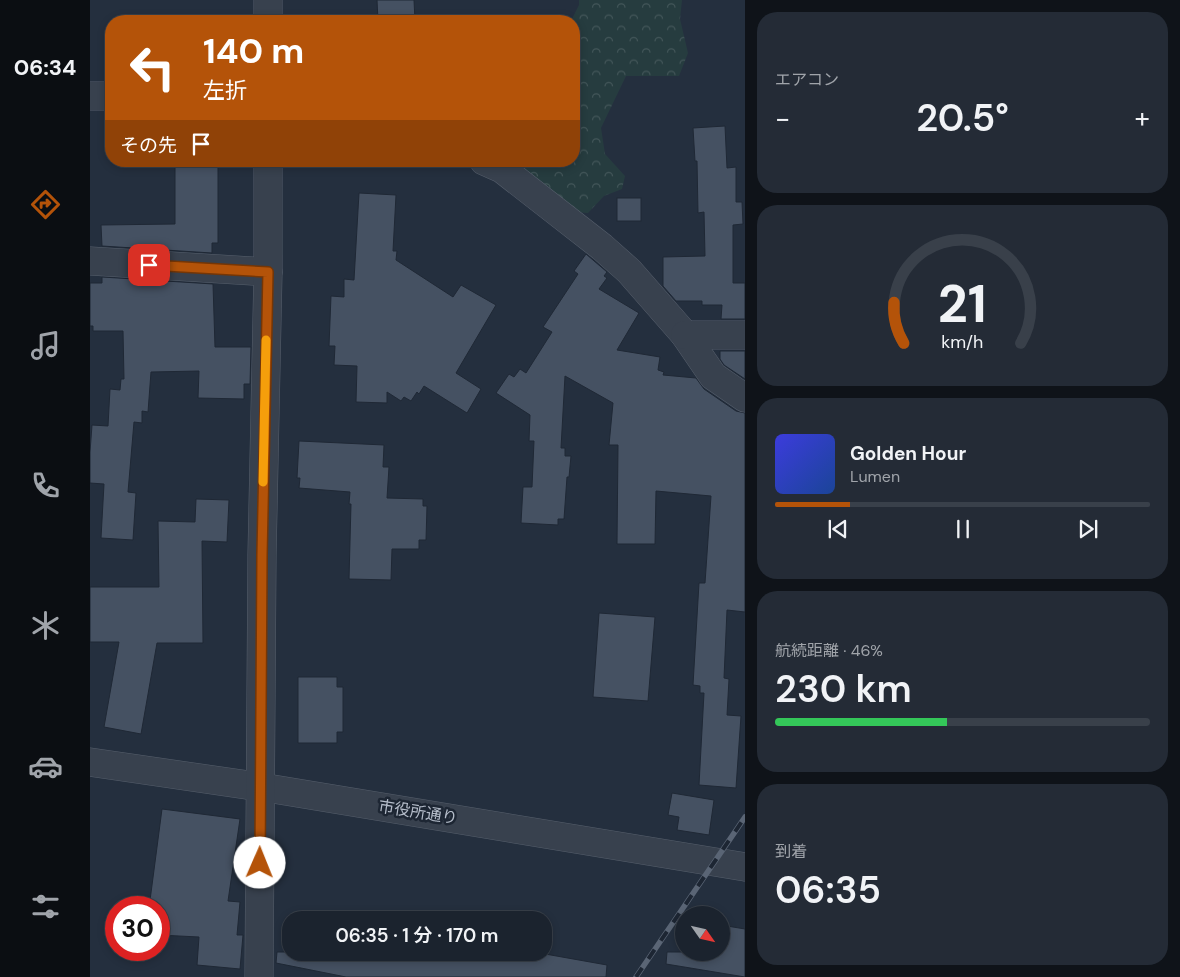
<!DOCTYPE html>
<html lang="ja">
<meta charset="utf-8">
<style>
body{margin:0;font-family:"DM Sans","Noto Sans JP",sans-serif;background:#242b36;color:#f1f3f6;height:100vh;display:flex;flex-direction:column;font-size:19px;white-space:nowrap}
*{box-sizing:border-box;margin:0}
p{font-size:16px;color:#a0a4aa}
.icon{flex:none;width:28px;height:28px;fill:none;stroke:currentColor;stroke-width:2;stroke-linecap:round;stroke-linejoin:round}
.map{position:relative;flex:1;overflow:hidden}
.panel{display:flex;flex-direction:column;gap:12px;padding:12px;background:#0f1319;width:435px}
.panel>*{flex:none}
.banner{position:absolute;left:15px;top:15px;width:475px;height:152px;border-radius:20px;box-shadow:0 2px 8px #0003,0 0 0 1px #39404a;background:#b45309;color:#fff;overflow:hidden}
.needle{width:32px;rotate:124deg}
.fabs{position:absolute;left:585px;top:906px;display:grid;gap:10px}
.fabs a{display:grid;place-items:center;width:55px;height:55px;border-radius:50%;background:#1b232e;box-shadow:0 2px 8px #0003,0 0 0 1px #39404a;font-size:25px}
.speed{position:absolute;left:15px;top:896px;display:flex;gap:10px;font-size:25px;font-weight:700;text-align:center}
.speed>*{display:grid;place-content:center;width:65px;height:65px;border-radius:50%;background:#1b232e;box-shadow:0 2px 8px #0003,0 0 0 1px #39404a;line-height:1}
.speed .limit{border:8px solid #d22;background:#fff;color:#111}
.pin{position:absolute;display:grid;place-items:center;width:42px;height:42px;color:#fff;margin:-21px;border-radius:10px;box-shadow:0 2px 8px #0006}
.me{position:absolute;width:55px;margin:-28px;rotate:1deg;stroke-linejoin:round;filter:drop-shadow(0 0 4px #0008)}
.turn{display:flex;align-items:center;gap:18px;height:105px;padding:0 15px;font-size:22px}
.turn .icon{width:65px;height:65px;stroke-width:2.5}
.turn b{display:block;font-size:35px;line-height:42px}
.then{display:flex;align-items:center;height:48px;padding:0 15px;background:#0003;gap:10px;font-size:19px}
.big{font-size:38px;font-weight:600;line-height:1.1}
.panel .tile{flex:1;display:flex;flex-direction:column;justify-content:center;gap:8px;min-width:0;padding:0 18px;border-radius:20px;background:#242b36}
.panel .dial{align-items:center;gap:0}
.dial svg{height:130px;overflow:visible;fill:none;stroke:#39404a;stroke-width:7;stroke-linecap:round;text-anchor:middle}
.dial text{fill:#f1f3f6;stroke:none}
.song{display:flex;align-items:center;gap:15px}
.cover{width:60px;height:60px;border-radius:8px;background:linear-gradient(135deg,hsl(240 70% 55%),hsl(220 70% 35%))}
.played{height:5px;border-radius:2px;background:linear-gradient(90deg,#b45309 20%,#39404a 20%)}
.keys{display:flex;justify-content:space-around;direction:ltr}
.heat{display:flex;justify-content:space-between;align-items:center;font-size:28px;direction:ltr}
.charge{height:8px;border-radius:4px;background:linear-gradient(90deg,#34c759 46%,#39404a 0)}
.trip{position:absolute;left:192px;top:911px;width:270px;height:50px;border-radius:20px;background:#1b232e;box-shadow:0 2px 8px #0003,0 0 0 1px #39404a;font-weight:600;line-height:50px;text-align:center}
main{display:flex;flex:1;min-height:0}
.menu{display:flex;flex-direction:column;width:90px;justify-content:space-around;align-items:center;background:#0b0e12;color:#a0a4aa}
.menu .icon{width:35px;height:35px}
.menu .active{color:#b45309}
.menu b{font-size:22px;color:#f1f3f6}
.map>svg:first-child{display:block}
.forest{fill:url(#forest-crowns)}
.building{fill:#455162;stroke:#1f2835}
.lines{fill:none;stroke-linecap:round;stroke-linejoin:round}
.minor-casing{stroke:#565f6c;stroke-width:29}
.minor{stroke:#38414e;stroke-width:28}
.rail-casing{stroke:#5a6575;stroke-width:5.5}
.rail{stroke:#1d2633;stroke-width:4;stroke-dasharray:11;stroke-linecap:butt}
.route-casing{stroke:#753606;stroke-width:12}
.route{stroke:#b45309;stroke-width:9}
.slow{stroke:#f59e0b;stroke-width:9}
.labels{text-anchor:middle;dominant-baseline:central;stroke-width:5;stroke-linejoin:round;paint-order:stroke}
.street-label{font-size:16px;fill:#b4bcc9;stroke:#1d2633}
</style>
<main>
<nav class="menu">
<b>06:34</b>
<svg class="icon active" aria-label="directions" viewBox="0 0 24 24"><path d="M12 3l9 9-9 9-9-9zM9 14v-3h6M13 9l2 2-2 2"/></svg>
<svg class="icon" aria-label="music" viewBox="0 0 24 24"><path d="M9 18V5l10-2v13"/><circle cx="6" cy="18" r="3"/><circle cx="16" cy="16" r="3"/></svg>
<svg class="icon" aria-label="phone" viewBox="0 0 24 24"><path d="M5 4h4l2 5-3 2q2 4 5 5l2-3 5 2v4C11 20 4 13 5 4z"/></svg>
<svg class="icon" aria-label="climate" viewBox="0 0 24 24"><path d="M12 3v18M4 7l16 10M4 17L20 7"/></svg>
<svg class="icon" aria-label="car" viewBox="0 0 24 24"><path d="M5 17H2v-5l4-1 3-4h7l3 4 3 1v5h-3M9 17h6M6 11h13"/><circle cx="7" cy="17" r="2"/><circle cx="17" cy="17" r="2"/></svg>
<svg class="icon" aria-label="filters" viewBox="0 0 24 24"><path d="M4 7h16M4 17h16"/><circle cx="9" cy="7" r="2"/><circle cx="15" cy="17" r="2"/></svg>
</nav>
<div class="map">
<svg width="655" height="977" viewBox="0 0 655 977">
<defs>
<pattern id="forest-crowns" width="20" height="18" patternUnits="userSpaceOnUse" patternTransform="scale(1.25)"><rect width="20" height="18" fill="#263c3f"/><path d="M2 6a3 3 0 1 1 6 0M12 15a3 3 0 1 1 6 0" fill="none" stroke="#435659"/></pattern>
</defs>
<rect width="100%" height="100%" fill="#242f3e"/>
<polygon class="forest" points="489,0 592,0 590,19 598,53 589,76 536,76 511,128 515,154 535,176 532,189 514,196 498,213 484,212 444,182 428,161 484,161 484,21 481,21 489,5"/>
<g class="building">
<polygon points="287,0 324,0 325,21 288,21"/>
<polygon points="635,126 637,168 646,167 646,202 652,202 653,224 643,225 643,283 655,283 655,319 631,319 632,305 612,305 612,301 586,301 573,286 573,257 615,256 614,212 608,213 607,161 605,161 603,128"/>
<polygon points="85,161 128,161 128,243 122,243 122,253 12,246 11,225 85,224"/>
<polygon points="269,193 306,195 303,251 307,251 306,260 363,297 371,285 406,305 366,373 391,389 377,413 334,386 329,394 327,392 321,401 314,397 311,401 297,392 297,403 266,402 267,366 244,365 245,346 239,346 241,296 254,297 254,279 264,280"/>
<rect x="527" y="198" width="24" height="23"/>
<polygon points="496,254 517,272 514,276 517,278 509,289 549,313 527,350 570,357 568,370 574,372 573,375 606,378 614,389 646,411 655,413 655,612 637,610 634,678 639,679 637,715 651,716 646,788 609,785 614,693 610,693 610,686 603,685 609,583 615,583 621,496 566,491 565,544 527,544 528,445 519,445 523,403 475,376 471,448 475,448 475,456 481,456 479,477 477,477 474,519 468,519 468,525 431,523 433,487 442,487 444,441 439,441 440,415 406,393 419,374 424,377 430,369 436,373 462,332 453,327 488,274 484,271"/>
<polygon points="12,277 123,284 125,347 161,347 160,384 154,384 154,399 108,398 109,371 61,372 58,412 52,411 52,423 44,422 38,492 46,493 43,540 11,538 14,484 0,483 0,452 2,425 18,426 20,389 30,390 31,379 34,379 33,331 3,331 3,326 0,326 0,283 12,283"/>
<polygon points="630,351 655,351 655,379 634,365 630,359"/>
<polygon points="209,441 294,445 293,467 299,467 297,498 333,499 333,506 337,506 336,540 329,540 329,549 302,549 301,580 259,579 261,504 259,504 260,492 209,488 210,478 207,478"/>
<polygon points="106,499 139,500 137,542 112,541 113,643 67,643 51,734 14,727 29,642 0,642 0,587 69,587 68,521 105,522"/>
<polygon points="509,613 565,617 558,701 503,697"/>
<polygon points="208,677 247,677 247,687 253,687 253,732 247,732 247,743 208,743"/>
<polygon points="582,793 624,800 619,835 587,830 589,817 578,815"/>
<polygon points="72,809 150,819 138,901 150,902 147,935 153,935 150,969 107,965 109,937 69,935 69,908 59,908"/>
<polygon points="631,925 655,929 655,977 576,964 577,952 631,952"/>
<polygon points="187,952 444,952 517,965 516,977 256,977 186,963"/>
</g>
<g class="lines">
<defs>
<g id="minor">
<polyline points="178,21 178,0"/>
<polyline points="0,96 21,96"/>
<polyline points="394,161 412,169 512,247 539,271 595,335 623,376 655,398"/>
<polyline points="0,261 178,272"/>
<polyline points="595,335 655,335"/>
<polyline points="0,762 171,787 655,867"/>
<polyline points="169,977 172,555 178,272 178,161"/>
</g>
</defs>
<use href="#minor" class="minor-casing"/>
<use href="#minor" class="minor"/>
<defs>
<polyline id="rail" points="546,977 655,817"/>
</defs>
<use href="#rail" class="rail-casing"/>
<use href="#rail" class="rail"/>
</g>
<g class="lines">
<defs>
<polyline id="route" points="59,265 178,272 172,555 170,863"/>
</defs>
<use href="#route" class="route-casing"/>
<use href="#route" class="route"/>
<polyline class="slow" points="173,482 176,340"/>
</g>
<g class="labels">
<g class="street-label">
<text transform="translate(328 812) rotate(9)">市役所通り</text>
</g>
</g>
</svg>
<div class="fabs">
<a><svg class="needle" viewBox="-14 -14 28 28"><path d="M0-13l5 13h-10z" fill="#e53935"/><path d="M0 13l5-13h-10z" fill="#a0a4aa"/></svg></a>
</div>
<div class="speed"><div class="limit">30</div></div>
<div class="pin" style="left:59px;top:265px;background:#d93025"><svg class="icon" aria-label="arrive" viewBox="0 0 24 24"><path d="M6 21V4h12l-3 4 3 4H6"/></svg></div>
<svg class="me" style="left:170px;top:863px" viewBox="-20 -20 40 40"><circle r="19" fill="#fff"/><path d="M0-13L10 11 0 6-10 11z" fill="#b45309"/></svg>
<div class="trip">06:35 · 1 分 · 170 m</div>
<div class="banner">
<div class="turn"><svg class="icon" aria-label="left" viewBox="0 0 24 24"><path d="M17 20v-9H6M10 6l-5 5 5 5"/></svg><div><b>140 m</b>左折</div></div>
<div class="then">その先<svg class="icon" aria-label="arrive" viewBox="0 0 24 24"><path d="M6 21V4h12l-3 4 3 4H6"/></svg></div>
</div>
</div>
<section class="panel">
<div class="tile"><p>エアコン</p>
<div class="heat"><a>−</a><b class="big">20.5°</b><a>+</a></div>
</div>
<div class="tile dial"><svg viewBox="0 0 100 80">
<path d="M14 69A42 42 0 1 1 86 69"/>
<path d="M14 69A42 42 0 0 1 8 44" stroke="#b45309"/>
<text x="50" y="56" font-size="32" font-weight="700">21</text>
<text x="50" y="72" font-size="11">km/h</text>
</svg></div>
<div class="tile">
<div class="song"><i class="cover"></i><div><b>Golden Hour</b><p>Lumen</p></div></div>
<div class="played"></div>
<div class="keys"><svg class="icon" aria-label="previous" viewBox="0 0 24 24"><path d="M18 5L8 12l10 7zM5 5v14"/></svg><svg class="icon" aria-label="pause" viewBox="0 0 24 24"><path d="M8 5v14M16 5v14"/></svg><svg class="icon" aria-label="next" viewBox="0 0 24 24"><path d="M6 5l10 7-10 7zM19 5v14"/></svg></div>
</div>
<div class="tile"><p>航続距離 · 46%</p><b class="big">230 km</b><div class="charge"></div></div>
<div class="tile"><p>到着</p><b class="big">06:35</b></div>
</section>
</main>
